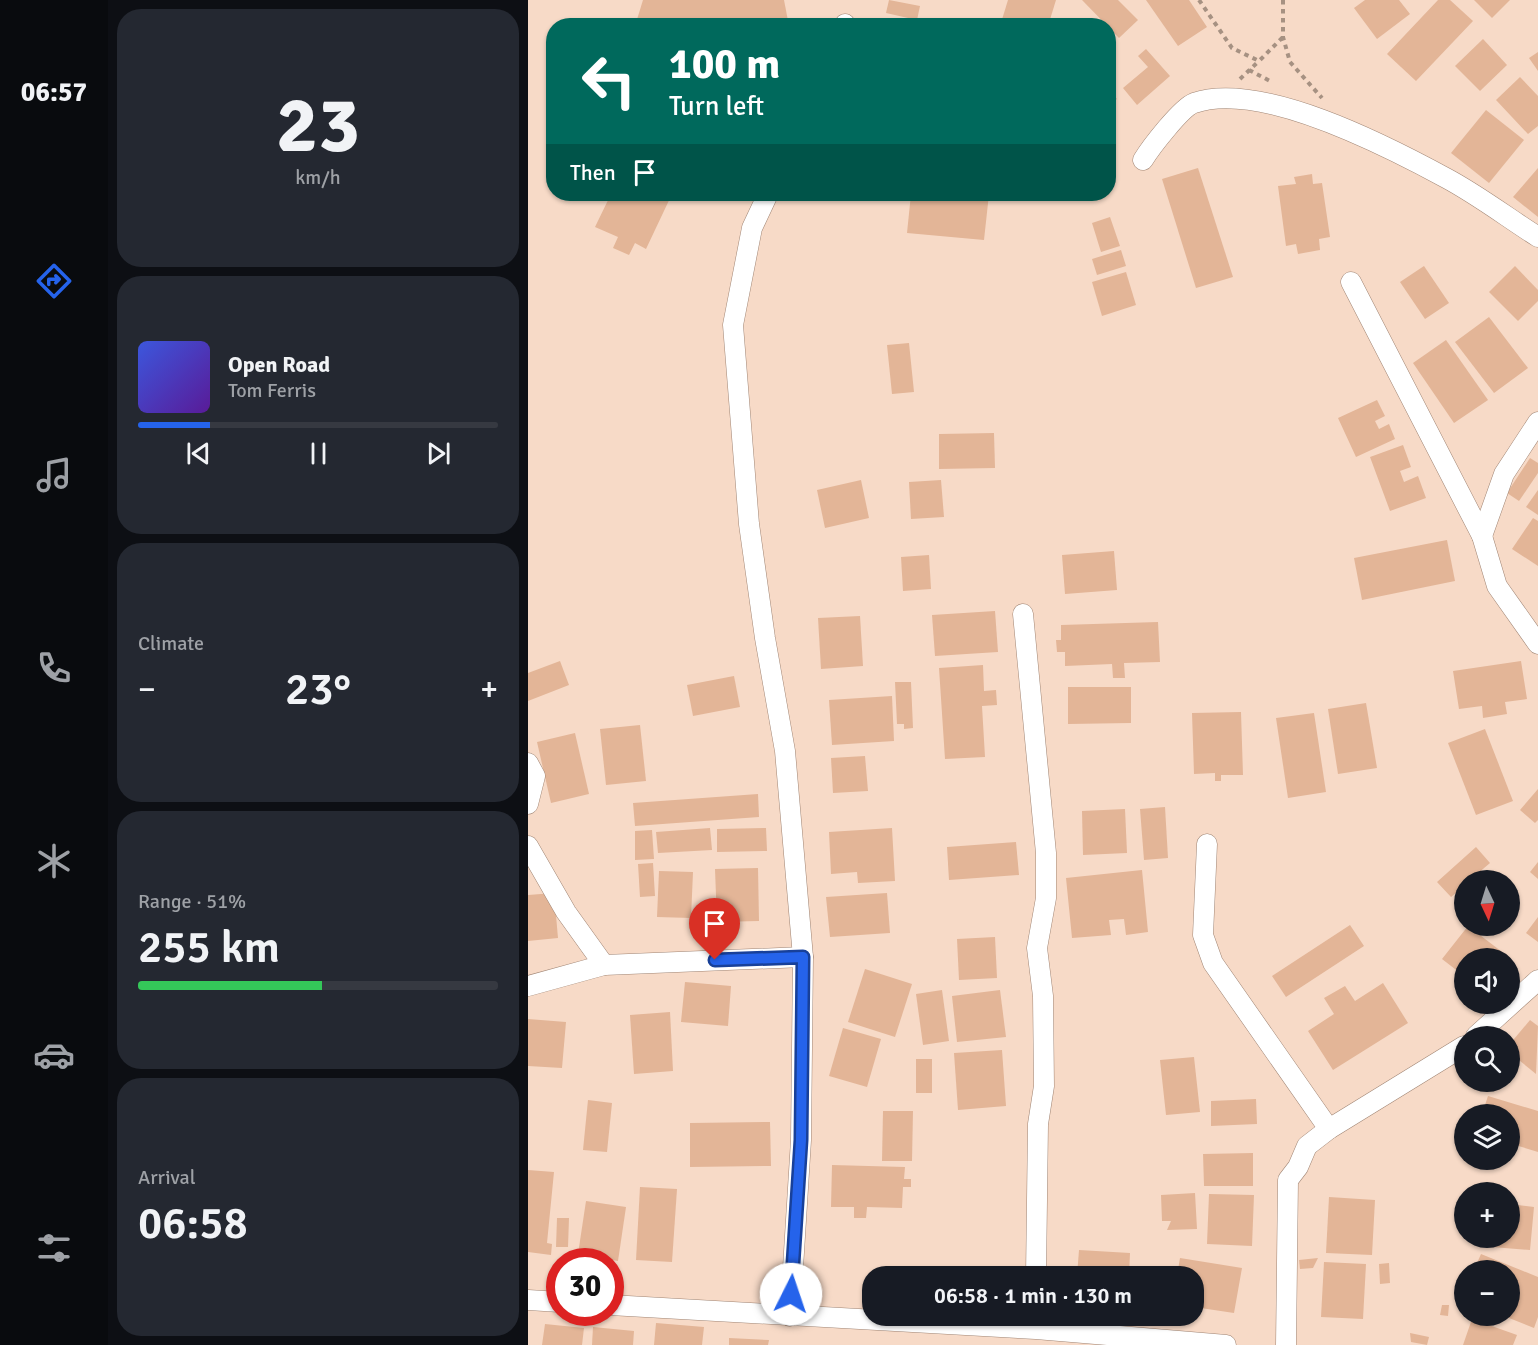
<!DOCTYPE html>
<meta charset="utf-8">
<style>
body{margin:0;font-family:Signika,sans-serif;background:#242831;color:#f1f3f6;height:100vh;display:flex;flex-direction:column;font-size:22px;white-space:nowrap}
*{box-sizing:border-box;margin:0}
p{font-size:20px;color:#9ea1a6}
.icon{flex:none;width:33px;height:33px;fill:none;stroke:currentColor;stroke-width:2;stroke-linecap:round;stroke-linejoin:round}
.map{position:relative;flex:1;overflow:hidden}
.panel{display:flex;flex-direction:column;gap:9px;padding:9px;background:#0d0f14;width:420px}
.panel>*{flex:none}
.banner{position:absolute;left:18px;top:18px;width:570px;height:183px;border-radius:24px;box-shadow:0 2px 4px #0004;background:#00695c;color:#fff;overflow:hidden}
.needle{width:39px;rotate:176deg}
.controls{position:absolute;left:926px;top:870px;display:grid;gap:12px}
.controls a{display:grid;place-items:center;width:66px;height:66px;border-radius:50%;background:#171b24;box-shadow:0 2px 4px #0004;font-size:30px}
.speed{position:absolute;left:18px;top:1248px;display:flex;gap:12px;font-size:30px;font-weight:700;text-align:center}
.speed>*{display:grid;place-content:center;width:78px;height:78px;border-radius:50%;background:#171b24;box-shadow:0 2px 4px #0004;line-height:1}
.speed .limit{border:9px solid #d22;background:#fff;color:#111}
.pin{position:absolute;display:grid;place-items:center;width:51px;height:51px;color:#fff;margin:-62px -26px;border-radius:50% 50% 50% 0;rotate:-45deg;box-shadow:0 0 6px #0007}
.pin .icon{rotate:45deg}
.me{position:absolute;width:66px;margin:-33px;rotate:4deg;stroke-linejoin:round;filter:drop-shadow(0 0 4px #0008)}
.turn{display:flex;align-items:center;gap:21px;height:126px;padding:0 24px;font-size:27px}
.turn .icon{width:78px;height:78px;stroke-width:2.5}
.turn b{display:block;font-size:42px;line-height:51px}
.then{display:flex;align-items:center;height:57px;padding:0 24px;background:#0003;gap:12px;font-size:22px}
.big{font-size:45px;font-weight:600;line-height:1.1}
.panel .widget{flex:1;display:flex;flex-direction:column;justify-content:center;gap:9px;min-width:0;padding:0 21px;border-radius:24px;background:#242831}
.panel .dial{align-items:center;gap:0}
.dial b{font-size:78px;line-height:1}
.song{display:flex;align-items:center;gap:18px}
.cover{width:72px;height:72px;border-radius:9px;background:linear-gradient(135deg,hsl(230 70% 55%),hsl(270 70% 35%))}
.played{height:6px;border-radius:3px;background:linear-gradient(90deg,#2563eb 20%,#363941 20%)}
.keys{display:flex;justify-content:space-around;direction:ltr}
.heat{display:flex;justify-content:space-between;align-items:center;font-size:33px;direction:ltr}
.charge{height:9px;border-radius:4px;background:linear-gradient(90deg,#34c759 51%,#363941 0)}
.trip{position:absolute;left:334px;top:1266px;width:342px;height:60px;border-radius:24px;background:#171b24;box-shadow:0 2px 4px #0004;font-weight:600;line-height:60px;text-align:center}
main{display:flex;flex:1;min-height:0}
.tab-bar{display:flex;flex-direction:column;width:108px;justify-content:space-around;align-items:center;background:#090b0e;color:#9ea1a6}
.tab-bar .icon{width:42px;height:42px}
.tab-bar .on{color:#2563eb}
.tab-bar b{font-size:27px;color:#f1f3f6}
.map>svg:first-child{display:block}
.building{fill:#e3b597}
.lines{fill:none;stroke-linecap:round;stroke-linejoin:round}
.street-casing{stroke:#a08574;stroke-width:21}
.path{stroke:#a69182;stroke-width:4;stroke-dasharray:4.5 4.5;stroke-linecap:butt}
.street{stroke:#fff;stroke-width:20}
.route-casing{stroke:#184099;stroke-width:15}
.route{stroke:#2563eb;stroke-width:10}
</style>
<main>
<nav class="tab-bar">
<b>06:57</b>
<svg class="icon on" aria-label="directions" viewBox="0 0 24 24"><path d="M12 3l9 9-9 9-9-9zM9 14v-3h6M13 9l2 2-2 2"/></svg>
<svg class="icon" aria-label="music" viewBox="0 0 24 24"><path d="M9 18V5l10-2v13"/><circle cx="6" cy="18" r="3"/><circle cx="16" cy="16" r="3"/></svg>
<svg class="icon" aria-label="phone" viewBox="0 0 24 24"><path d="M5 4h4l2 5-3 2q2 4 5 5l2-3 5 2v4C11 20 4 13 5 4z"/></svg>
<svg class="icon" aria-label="climate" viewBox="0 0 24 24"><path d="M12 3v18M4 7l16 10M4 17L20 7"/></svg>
<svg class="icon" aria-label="car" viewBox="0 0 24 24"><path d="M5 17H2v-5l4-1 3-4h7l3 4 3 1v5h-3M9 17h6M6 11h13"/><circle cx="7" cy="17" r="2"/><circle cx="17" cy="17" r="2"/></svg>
<svg class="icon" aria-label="filters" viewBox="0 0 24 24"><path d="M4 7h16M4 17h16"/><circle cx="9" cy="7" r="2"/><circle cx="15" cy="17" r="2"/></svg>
</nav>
<section class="panel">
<div class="widget dial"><b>23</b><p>km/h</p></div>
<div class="widget">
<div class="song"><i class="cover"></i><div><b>Open Road</b><p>Tom Ferris</p></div></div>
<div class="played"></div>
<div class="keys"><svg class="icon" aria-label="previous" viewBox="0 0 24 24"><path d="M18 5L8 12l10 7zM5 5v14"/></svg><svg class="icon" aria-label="pause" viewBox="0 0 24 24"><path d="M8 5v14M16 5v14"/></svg><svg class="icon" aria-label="next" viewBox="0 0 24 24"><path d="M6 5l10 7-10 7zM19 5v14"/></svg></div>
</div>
<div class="widget"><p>Climate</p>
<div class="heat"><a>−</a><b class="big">23°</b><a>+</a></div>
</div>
<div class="widget"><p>Range · 51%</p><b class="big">255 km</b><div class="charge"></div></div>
<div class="widget"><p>Arrival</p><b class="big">06:58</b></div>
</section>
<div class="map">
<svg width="1010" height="1345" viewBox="0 0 1010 1345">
<rect width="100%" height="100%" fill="#f7dac7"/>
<g class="building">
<polygon points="115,0 256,0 261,26 107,26"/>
<polygon points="361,0 392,6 389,20 358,13"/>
<polygon points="480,0 528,0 520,26 472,26"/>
<polygon points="554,0 590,0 610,20 591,38"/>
<polygon points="618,0 661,0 679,27 650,46"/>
<polygon points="837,0 871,0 882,14 849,39 826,8"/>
<polygon points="910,0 922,0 945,21 888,81 859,54"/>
<polygon points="946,0 982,0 964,18"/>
<polygon points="955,39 979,65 952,91 927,66"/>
<polygon points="618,49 642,76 609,105 595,88 620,67 610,56"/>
<polygon points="1010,52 1010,71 1001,58"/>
<polygon points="992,77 1010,96 1010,126 1000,134 968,100"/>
<polygon points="580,89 589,99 580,105"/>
<polygon points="958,110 996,140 961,183 923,153"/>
<polygon points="670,168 705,277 668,288 634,179"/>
<polygon points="1010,168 1010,217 985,197"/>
<polygon points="784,174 785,184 794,183 802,237 791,239 792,250 770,254 768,244 758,246 750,186 768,184 766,177"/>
<polygon points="83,194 144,194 118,249 107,243 101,255 85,248 90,237 67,227"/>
<polygon points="383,194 461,194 456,240 379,233"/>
<polygon points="582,217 592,246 573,252 564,223"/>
<polygon points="593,250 598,266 569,275 564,259"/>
<polygon points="896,266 921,303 897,319 872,282"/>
<polygon points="987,266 1010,290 1010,301 990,321 961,292"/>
<polygon points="598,272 608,305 574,316 564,282"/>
<polygon points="961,317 1000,368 966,393 927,342"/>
<polygon points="918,340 960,400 926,423 885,363"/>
<polygon points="381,343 386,392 364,394 359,345"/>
<polygon points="849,400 857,416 847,421 851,429 861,424 867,439 828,457 810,418"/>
<polygon points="466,433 467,468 411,469 411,434"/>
<polygon points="875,445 883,467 872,471 876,482 890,476 898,498 862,511 842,457"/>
<polygon points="1002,458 1010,463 1010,473 991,501 979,493"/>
<polygon points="333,480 341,518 297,528 289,490"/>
<polygon points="413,480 416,517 383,519 381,482"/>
<polygon points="1010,490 1010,515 998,507"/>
<polygon points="1005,518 1010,521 1010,566 984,549"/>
<polygon points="919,540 927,581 834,600 826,558"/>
<polygon points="586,551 589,590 537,594 534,555"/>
<polygon points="401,555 403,589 375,591 373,557"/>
<polygon points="467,611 470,652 407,656 404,615"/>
<polygon points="332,616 335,666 293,669 290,618"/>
<polygon points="630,622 632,662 596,663 597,678 585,678 584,664 537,666 537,652 529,652 528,640 533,640 533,625"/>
<polygon points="32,661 41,685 0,701 0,673"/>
<polygon points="993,661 999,699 977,702 979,714 955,718 954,706 931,709 925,671"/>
<polygon points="455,665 456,691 468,690 469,705 454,706 457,757 417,759 411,668"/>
<polygon points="206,676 212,707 165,716 159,685"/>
<polygon points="367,682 383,682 385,728 376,729 376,724 369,724"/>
<polygon points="540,687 603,687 603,723 540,724"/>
<polygon points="364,696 366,741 304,745 301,700"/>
<polygon points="838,703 849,768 810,774 800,709"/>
<polygon points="713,712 715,775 693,775 693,781 687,781 687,773 666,774 664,713"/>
<polygon points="786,713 798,792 760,798 748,718"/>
<polygon points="112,725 118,781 78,785 72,729"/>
<polygon points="957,729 985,801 948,815 920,743"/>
<polygon points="47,733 61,794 23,803 9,742"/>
<polygon points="337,756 340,791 305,793 303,758"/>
<polygon points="1010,789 1010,820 1007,823 992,810"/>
<polygon points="230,794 231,817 107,826 105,803"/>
<polygon points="637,807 640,858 616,860 612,809"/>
<polygon points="597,809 599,853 555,855 554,811"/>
<polygon points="182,828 184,850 130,853 128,832"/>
<polygon points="238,828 239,851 189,852 189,829"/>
<polygon points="364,828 367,881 330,883 329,872 303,874 301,832"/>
<polygon points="124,830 126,859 107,860 107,831"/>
<polygon points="488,842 491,875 421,880 419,847"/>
<polygon points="948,847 962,863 942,880 936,880 936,886 923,897 909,882"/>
<polygon points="1010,862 1010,879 1002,872"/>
<polygon points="125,863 127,896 112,897 110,864"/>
<polygon points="230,868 231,921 189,922 187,869"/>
<polygon points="614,870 620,932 598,935 596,919 581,920 583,935 544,938 538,878"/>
<polygon points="131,871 165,872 163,918 129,917"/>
<polygon points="26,893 30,938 0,941 0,895"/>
<polygon points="359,893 362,933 302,937 298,897"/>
<polygon points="1010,917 1010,942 998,933"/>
<polygon points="822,925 836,946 758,997 744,976"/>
<polygon points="940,926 982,958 936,958 936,976 914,959"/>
<polygon points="467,937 469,978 431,980 429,939"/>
<polygon points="337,969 384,984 367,1037 320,1022"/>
<polygon points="157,982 203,986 200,1026 153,1022"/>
<polygon points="855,983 880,1023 805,1070 780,1031 806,1014 796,998 817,986 827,1001"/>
<polygon points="414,990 421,1041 395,1045 388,994"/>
<polygon points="472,990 478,1037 429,1042 424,996"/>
<polygon points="142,1012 145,1071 106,1074 102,1015"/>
<polygon points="0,1019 38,1022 34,1068 0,1066"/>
<polygon points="1002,1020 1010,1026 1008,1074 981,1052 981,1045"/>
<polygon points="315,1028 353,1039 339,1087 301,1076"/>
<polygon points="474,1050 478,1106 430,1110 426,1053"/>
<polygon points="666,1057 672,1112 638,1115 632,1060"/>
<rect x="388" y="1059" width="16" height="34"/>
<polygon points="960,1096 1010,1111 1010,1152 981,1143 981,1114 954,1114"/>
<polygon points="728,1099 729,1124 683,1126 683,1101"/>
<polygon points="60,1100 84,1103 79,1152 55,1150"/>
<polygon points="355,1111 385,1111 384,1161 354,1161"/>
<polygon points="242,1122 243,1166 162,1167 162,1123"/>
<polygon points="725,1153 725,1186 676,1186 675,1154"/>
<polygon points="304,1165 377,1167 376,1179 383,1179 383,1187 375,1187 374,1208 339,1207 338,1218 326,1218 326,1207 303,1207"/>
<polygon points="0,1170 26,1172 19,1243 24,1244 23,1255 0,1252"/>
<polygon points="112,1187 149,1189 144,1262 108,1260"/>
<polygon points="667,1193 669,1229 639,1230 643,1221 634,1221 633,1195"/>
<polygon points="681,1194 726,1195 724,1246 679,1244"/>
<polygon points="801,1197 847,1200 844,1255 798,1253"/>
<polygon points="58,1201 98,1207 90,1261 50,1254"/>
<polygon points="981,1204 1006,1207 1002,1250 964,1247 965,1238 981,1238"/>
<polygon points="29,1218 41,1218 40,1247 28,1247"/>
<polygon points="551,1250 602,1253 601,1276 549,1276"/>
<polygon points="953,1254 1010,1277 1010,1317 1006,1328 976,1316 981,1316 981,1270 946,1270"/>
<polygon points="652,1258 714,1268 706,1313 666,1307 666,1276 649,1276"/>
<polygon points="790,1258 785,1268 772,1269 771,1260"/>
<polygon points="796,1262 838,1264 835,1319 793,1317"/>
<polygon points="861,1263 862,1283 852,1284 851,1264"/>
<polygon points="914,1305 921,1305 920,1316 912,1315"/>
<polygon points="944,1319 989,1335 985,1345 935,1345"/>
<polygon points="128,1323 176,1327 174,1345 126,1345"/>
<polygon points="17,1324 56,1328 54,1345 14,1345"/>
<polygon points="65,1327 106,1331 105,1345 64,1345"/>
<polygon points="882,1333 901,1337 899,1345 883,1342"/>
<polygon points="201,1338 241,1340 240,1345 201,1345"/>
</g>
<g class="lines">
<defs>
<g id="street">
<polyline points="316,26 317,24"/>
<path d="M615,160C623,147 653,108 666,103C732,80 859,146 918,178C950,195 980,218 1010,237"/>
<polyline points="240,194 224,228 205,325 221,524 237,638 257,751 275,957 273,1140 262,1316"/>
<polyline points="823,282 954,536 969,586 1010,644"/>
<polyline points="954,536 976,474 1010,422"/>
<polyline points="495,614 518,853 518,898 509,948 515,996 516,1086 510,1124 508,1276"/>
<polyline points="0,763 7,776 0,804"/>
<polyline points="679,844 675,935 685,963 801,1129"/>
<polyline points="0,846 38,912 76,965"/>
<polyline points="0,986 76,965 275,957"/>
<polyline points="948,1036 1010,980"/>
<polyline points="0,1300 32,1302"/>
<polyline points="82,1305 508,1329 698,1345"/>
<polyline points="758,1345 760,1180 770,1167 779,1146 801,1129 936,1046"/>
</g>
</defs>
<use href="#street" class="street-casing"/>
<g class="path">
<polyline points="671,0 704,48 731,61 755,37"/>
<polyline points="755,0 755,37 762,62 794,98"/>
<polyline points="721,70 742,81"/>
<polyline points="712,79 731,61"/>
</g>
<use href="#street" class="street"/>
</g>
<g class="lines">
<defs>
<polyline id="route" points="187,960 275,957 273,1140 263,1294"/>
</defs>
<use href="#route" class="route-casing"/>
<use href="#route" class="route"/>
</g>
</svg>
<div class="controls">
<a><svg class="needle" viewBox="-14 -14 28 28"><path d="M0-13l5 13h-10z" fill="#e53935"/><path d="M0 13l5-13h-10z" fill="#9ea1a6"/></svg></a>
<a><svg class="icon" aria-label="sound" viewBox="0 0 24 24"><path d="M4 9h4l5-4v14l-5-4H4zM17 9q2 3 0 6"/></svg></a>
<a><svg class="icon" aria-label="search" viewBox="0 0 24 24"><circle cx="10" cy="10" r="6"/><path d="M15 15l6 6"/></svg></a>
<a><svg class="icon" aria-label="layers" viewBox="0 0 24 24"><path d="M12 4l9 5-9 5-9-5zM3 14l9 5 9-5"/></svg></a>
<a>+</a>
<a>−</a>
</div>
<div class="speed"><div class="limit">30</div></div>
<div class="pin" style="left:187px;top:960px;background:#d93025"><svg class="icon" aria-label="arrive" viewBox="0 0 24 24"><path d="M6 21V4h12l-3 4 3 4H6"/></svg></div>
<svg class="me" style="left:263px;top:1294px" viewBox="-20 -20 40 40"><circle r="19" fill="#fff"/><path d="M0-13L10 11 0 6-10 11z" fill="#2563eb"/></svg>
<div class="trip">06:58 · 1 min · 130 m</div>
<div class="banner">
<div class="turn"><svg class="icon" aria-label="left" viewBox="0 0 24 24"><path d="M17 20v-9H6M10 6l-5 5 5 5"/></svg><div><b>100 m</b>Turn left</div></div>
<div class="then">Then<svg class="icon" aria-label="arrive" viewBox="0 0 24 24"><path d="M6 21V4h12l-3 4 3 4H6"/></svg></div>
</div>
</div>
</main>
